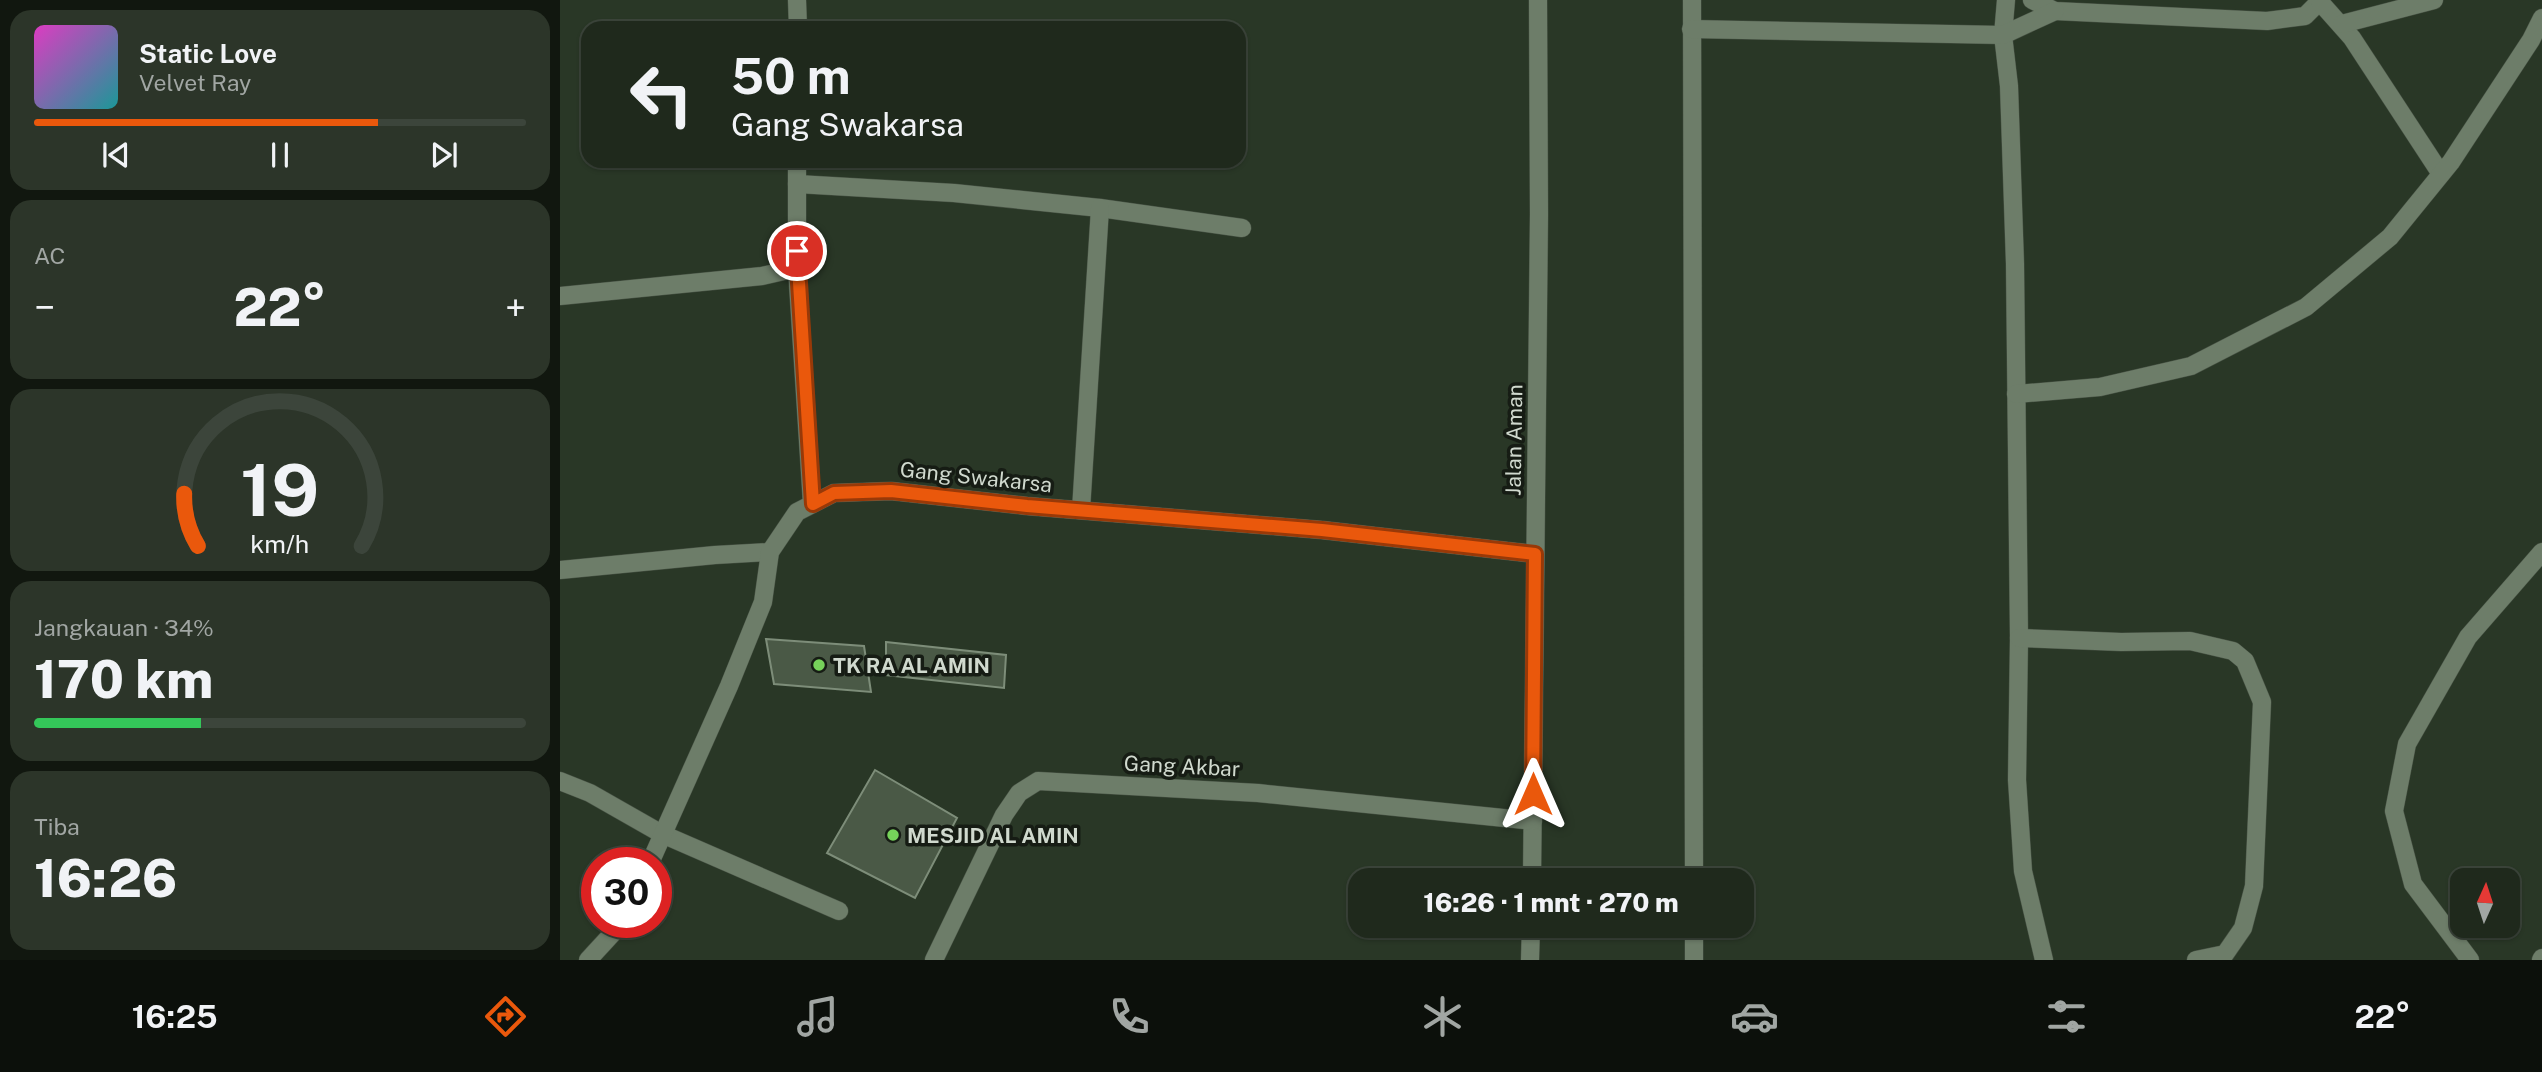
<!DOCTYPE html>
<html lang="id">
<meta charset="utf-8">
<style>
body{margin:0;font-family:"Public Sans",sans-serif;background:#2c3529;color:#f1f3f6;height:100vh;display:flex;flex-direction:column;font-size:26px;white-space:nowrap}
*{box-sizing:border-box;margin:0}
p{font-size:23px;color:#a1a6a3}
.icon{flex:none;width:38px;height:38px;fill:none;stroke:currentColor;stroke-width:2;stroke-linecap:round;stroke-linejoin:round}
.map{position:relative;flex:1;overflow:hidden}
.details{display:flex;flex-direction:column;gap:10px;padding:10px;background:#11170f;width:560px}
.details>*{flex:none}
.hud{position:absolute;left:21px;top:21px;width:665px;height:147px;border-radius:21px;box-shadow:0 2px 5px #0004,0 0 0 2px #3c453b;background:#1f291c;color:#f1f3f6;overflow:hidden}
.needle{width:46px;rotate:3deg}
.buttons{position:absolute;left:1890px;top:868px;display:grid;gap:14px}
.buttons a{display:grid;place-items:center;width:70px;height:70px;border-radius:14px;background:#1f291c;box-shadow:0 2px 5px #0004,0 0 0 2px #3c453b;font-size:35px}
.speed{position:absolute;left:21px;top:847px;display:flex;gap:14px;font-size:35px;font-weight:700;text-align:center}
.speed>*{display:grid;place-content:center;width:91px;height:91px;border-radius:50%;background:#1f291c;box-shadow:0 2px 5px #0004,0 0 0 2px #3c453b;line-height:1}
.speed .limit{border:10px solid #d22;background:#fff;color:#111}
.pin{position:absolute;display:grid;place-items:center;width:60px;height:60px;color:#fff;margin:-30px;border:4px solid #fff;border-radius:50%;box-shadow:0 2px 7px #0007}
.me{position:absolute;width:77px;margin:-38px;rotate:0deg;stroke-linejoin:round;filter:drop-shadow(0 0 5px #0008)}
.turn{display:flex;align-items:center;gap:24px;height:147px;padding:0 35px;font-size:32px}
.turn .icon{width:91px;height:91px;stroke-width:2.5}
.turn b{display:block;font-size:49px;line-height:60px}
.big{font-size:52px;font-weight:800;line-height:1.1}
.details .card{flex:1;display:flex;flex-direction:column;justify-content:center;gap:10px;min-width:0;padding:0 24px;border-radius:21px;background:#2c3529}
.details .dial{align-items:center;gap:0}
.dial svg{height:182px;overflow:visible;fill:none;stroke:#3c453b;stroke-width:7;stroke-linecap:round;text-anchor:middle}
.dial text{fill:#f1f3f6;stroke:none}
.song{display:flex;align-items:center;gap:21px}
.cover{width:84px;height:84px;border-radius:10px;background:linear-gradient(135deg,hsl(310 70% 55%),hsl(180 70% 35%))}
.played{height:7px;border-radius:4px;background:linear-gradient(90deg,#ea580c 70%,#3c453b 70%)}
.keys{display:flex;justify-content:space-around;direction:ltr}
.heat{display:flex;justify-content:space-between;align-items:center;font-size:38px;direction:ltr}
.charge{height:10px;border-radius:5px;background:linear-gradient(90deg,#34c759 34%,#3c453b 0)}
.trip{position:absolute;left:788px;top:868px;width:406px;height:70px;border-radius:21px;background:#1f291c;box-shadow:0 2px 5px #0004,0 0 0 2px #3c453b;font-weight:800;line-height:70px;text-align:center}
.dock{display:flex;height:112px;justify-content:space-around;align-items:center;background:#0c100b;color:#a1a6a3}
.dock .icon{width:49px;height:49px}
.dock .selected{color:#ea580c}
.dock b{font-size:32px;color:#f1f3f6}
main{display:flex;flex:1;min-height:0}
.map>svg:first-child{display:block}
.building{fill:#4a5946;stroke:#7d8d79;stroke-width:2}
.lines{fill:none;stroke-linecap:round;stroke-linejoin:round}
.minor-casing{stroke:#475244;stroke-width:19}
.minor{stroke:#6d7d69;stroke-width:18}
.route-casing{stroke:#983908;stroke-width:18}
.route{stroke:#ea580c;stroke-width:12}
.poi-dot{fill:#76d25a;stroke:#161c14;stroke-width:2.5}
.labels{text-anchor:middle;dominant-baseline:central;stroke-width:7;stroke-linejoin:round;paint-order:stroke}
.street-label{font-size:21px;fill:#d0d9ce;stroke:#161c14}
.poi-label{font-size:21px;font-weight:bold;fill:#d0d9ce;stroke:#161c14;text-anchor:start}
</style>
<main>
<section class="details">
<div class="card">
<div class="song"><i class="cover"></i><div><b>Static Love</b><p>Velvet Ray</p></div></div>
<div class="played"></div>
<div class="keys"><svg class="icon" aria-label="previous" viewBox="0 0 24 24"><path d="M18 5L8 12l10 7zM5 5v14"/></svg><svg class="icon" aria-label="pause" viewBox="0 0 24 24"><path d="M8 5v14M16 5v14"/></svg><svg class="icon" aria-label="next" viewBox="0 0 24 24"><path d="M6 5l10 7-10 7zM19 5v14"/></svg></div>
</div>
<div class="card"><p>AC</p>
<div class="heat"><a>−</a><b class="big">22°</b><a>+</a></div>
</div>
<div class="card dial"><svg viewBox="0 0 100 80">
<path d="M14 69A42 42 0 1 1 86 69"/>
<path d="M14 69A42 42 0 0 1 8 46" stroke="#ea580c"/>
<text x="50" y="56" font-size="32" font-weight="700">19</text>
<text x="50" y="72" font-size="11">km/h</text>
</svg></div>
<div class="card"><p>Jangkauan · 34%</p><b class="big">170 km</b><div class="charge"></div></div>
<div class="card"><p>Tiba</p><b class="big">16:26</b></div>
</section>
<div class="map">
<svg width="1982" height="960" viewBox="0 0 1982 960">
<rect width="100%" height="100%" fill="#293726"/>
<g class="building">
<polygon points="206,639 304,646 311,692 214,684"/>
<polygon points="326,642 446,655 444,688 326,675"/>
<polygon points="315,770 397,818 355,898 267,853"/>
</g>
<g class="lines">
<defs>
<g id="minor">
<polyline points="237,0 238,28"/>
<polyline points="1132,0 1134,880"/>
<polyline points="1446,0 1443,35 1449,86 1455,264 1459,638 1457,780 1463,871 1484,960"/>
<polyline points="1472,0 1495,11 1707,21 1745,16 1761,0"/>
<polyline points="1760,2 1792,38 1881,174"/>
<polyline points="1782,24 1874,0"/>
<polyline points="1131,29 1443,35 1495,11"/>
<polyline points="237,184 394,193 540,208 682,228"/>
<polyline points="237,268 252,504"/>
<polyline points="0,296 202,276 237,268 237,161"/>
<polyline points="1456,394 1540,387 1631,366 1746,307 1830,237 1891,162 1971,40 1982,18"/>
<polyline points="521,510 540,208"/>
<polyline points="0,570 155,555 210,552"/>
<polyline points="1459,638 1561,642 1630,641 1673,651 1685,661 1702,702 1694,886 1683,928 1665,954 1636,960"/>
<polyline points="0,781 30,793 102,834 279,911"/>
<polyline points="90,863 169,686 203,602 210,552 237,512 274,493 331,491 467,506 762,530 975,554"/>
<polyline points="972,880 979,214 978,0"/>
<polyline points="1134,926 1134,960"/>
<polyline points="28,960 63,922"/>
<polyline points="374,960 444,815 459,793 478,781 698,793 973,821"/>
<polyline points="970,960 971,926"/>
<polyline points="1910,960 1853,884 1834,811 1847,744 1908,637 1982,552"/>
<polyline points="1981,960 1982,958"/>
</g>
</defs>
<use href="#minor" class="minor-casing"/>
<use href="#minor" class="minor"/>
</g>
<g class="lines">
<defs>
<polyline id="route" points="237,251 253,504 274,493 331,491 467,506 762,530 975,554 973,794"/>
</defs>
<use href="#route" class="route-casing"/>
<use href="#route" class="route"/>
</g>
<g class="poi-dot">
<circle cx="259" cy="665" r="7"/>
<circle cx="333" cy="835" r="7"/>
</g>
<g class="labels">
<g class="street-label">
<text transform="translate(954 440) rotate(-89)">Jalan Aman</text>
<text transform="translate(416 477) rotate(6)">Gang Swakarsa</text>
<text transform="translate(622 766) rotate(3)">Gang Akbar</text>
</g>
<g class="poi-label">
<text x="273" y="665">TK RA AL AMIN</text>
<text x="347" y="835">MESJID AL AMIN</text>
</g>
</g>
</svg>
<div class="buttons">
<a><svg class="needle" viewBox="-14 -14 28 28"><path d="M0-13l5 13h-10z" fill="#e53935"/><path d="M0 13l5-13h-10z" fill="#a1a6a3"/></svg></a>
</div>
<div class="speed"><div class="limit">30</div></div>
<div class="pin" style="left:237px;top:251px;background:#d93025"><svg class="icon" aria-label="arrive" viewBox="0 0 24 24"><path d="M6 21V4h12l-3 4 3 4H6"/></svg></div>
<svg class="me" style="left:973px;top:794px" viewBox="-20 -20 40 40"><path d="M0-17L14 15 0 8-14 15z" fill="#ea580c" stroke="#fff" stroke-width="4"/></svg>
<div class="trip">16:26 · 1 mnt · 270 m</div>
<div class="hud">
<div class="turn"><svg class="icon" aria-label="left" viewBox="0 0 24 24"><path d="M17 20v-9H6M10 6l-5 5 5 5"/></svg><div><b>50 m</b>Gang Swakarsa</div></div>
</div>
</div>
</main>
<nav class="dock">
<b>16:25</b>
<svg class="icon selected" aria-label="directions" viewBox="0 0 24 24"><path d="M12 3l9 9-9 9-9-9zM9 14v-3h6M13 9l2 2-2 2"/></svg>
<svg class="icon" aria-label="music" viewBox="0 0 24 24"><path d="M9 18V5l10-2v13"/><circle cx="6" cy="18" r="3"/><circle cx="16" cy="16" r="3"/></svg>
<svg class="icon" aria-label="phone" viewBox="0 0 24 24"><path d="M5 4h4l2 5-3 2q2 4 5 5l2-3 5 2v4C11 20 4 13 5 4z"/></svg>
<svg class="icon" aria-label="climate" viewBox="0 0 24 24"><path d="M12 3v18M4 7l16 10M4 17L20 7"/></svg>
<svg class="icon" aria-label="car" viewBox="0 0 24 24"><path d="M5 17H2v-5l4-1 3-4h7l3 4 3 1v5h-3M9 17h6M6 11h13"/><circle cx="7" cy="17" r="2"/><circle cx="17" cy="17" r="2"/></svg>
<svg class="icon" aria-label="filters" viewBox="0 0 24 24"><path d="M4 7h16M4 17h16"/><circle cx="9" cy="7" r="2"/><circle cx="15" cy="17" r="2"/></svg>
<b>22°</b>
</nav>
